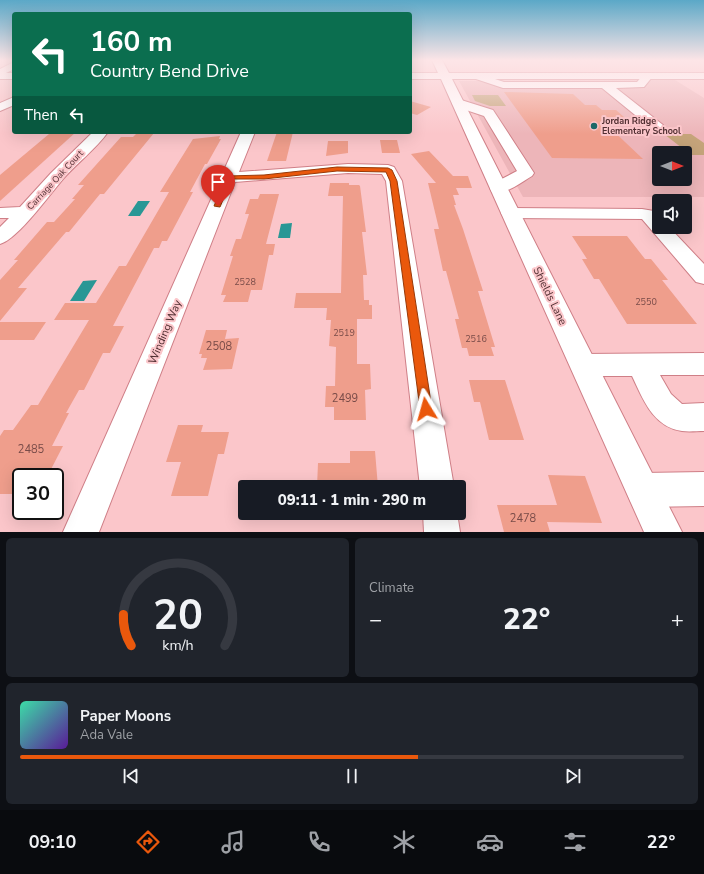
<!DOCTYPE html>
<meta charset="utf-8">
<style>
body{margin:0;font-family:"Nunito Sans",sans-serif;background:#20242c;color:#f1f3f6;height:100vh;display:flex;flex-direction:column;font-size:15px;white-space:nowrap}
*{box-sizing:border-box;margin:0}
p{font-size:13px;color:#9ea1a6}
.icon{flex:none;width:22px;height:22px;fill:none;stroke:currentColor;stroke-width:2;stroke-linecap:round;stroke-linejoin:round}
.map{position:relative;height:532px;overflow:hidden}
.panel{display:flex;flex-direction:column;gap:6px;padding:6px;background:#0d0f14;flex:1}
.panel>*{flex:none}
.guide{position:absolute;left:12px;top:12px;width:400px;height:122px;border-radius:4px;box-shadow:0 4px 16px #0002;background:#0b6e4f;color:#fff;overflow:hidden}
.needle{width:26px;rotate:90deg}
.controls{position:absolute;left:652px;top:146px;display:grid;gap:8px}
.controls a{display:grid;place-items:center;width:40px;height:40px;border-radius:4px;background:#171b24;box-shadow:0 4px 16px #0002;font-size:20px}
.speed{position:absolute;left:12px;top:468px;display:flex;gap:8px;font-size:20px;font-weight:700;text-align:center}
.speed>*{display:grid;place-content:center;width:52px;height:52px;border-radius:50%;background:#171b24;box-shadow:0 4px 16px #0002;line-height:1}
.speed .limit{border:2px solid #111;border-radius:6px;background:#fff;color:#111}
.pin{position:absolute;display:grid;place-items:center;width:34px;height:34px;color:#fff;margin:-41px -17px;border-radius:50% 50% 50% 0;rotate:-45deg;box-shadow:0 0 4px #0007}
.pin .icon{rotate:45deg}
.me{position:absolute;width:44px;margin:-22px;rotate:352deg;stroke-linejoin:round;filter:drop-shadow(0 0 3px #0008)}
.turn{display:flex;align-items:center;gap:14px;height:84px;padding:0 12px;font-size:18px}
.turn .icon{width:52px;height:52px;stroke-width:2.5}
.turn b{display:block;font-size:28px;line-height:34px}
.then{display:flex;align-items:center;height:38px;padding:0 12px;background:#0003;gap:8px;font-size:15px}
.big{font-size:30px;font-weight:800;line-height:1.1}
.panel .tile{flex:1;display:flex;flex-direction:column;justify-content:center;gap:6px;min-width:0;padding:0 14px;border-radius:6px;background:#20242c}
.panel .dial{align-items:center;gap:0}
.dial svg{height:104px;overflow:visible;fill:none;stroke:#363941;stroke-width:7;stroke-linecap:round;text-anchor:middle}
.dial text{fill:#f1f3f6;stroke:none}
.song{display:flex;align-items:center;gap:12px}
.cover{width:48px;height:48px;border-radius:6px;background:linear-gradient(135deg,hsl(160 70% 55%),hsl(270 70% 35%))}
.played{height:4px;border-radius:2px;background:linear-gradient(90deg,#ea580c 60%,#363941 60%)}
.keys{display:flex;justify-content:space-around;direction:ltr}
.heat{display:flex;justify-content:space-between;align-items:center;font-size:22px;direction:ltr}
.panel .tiles{flex:1;display:grid;gap:6px;grid-template-columns:1fr 1fr}
.tile:last-child{grid-column:span 2}
.trip{position:absolute;left:238px;top:480px;width:228px;height:40px;border-radius:4px;background:#171b24;box-shadow:0 4px 16px #0002;font-weight:800;line-height:40px;text-align:center}
.dock{display:flex;height:64px;justify-content:space-around;align-items:center;background:#090b0e;color:#9ea1a6}
.dock .icon{width:28px;height:28px}
.dock .current{color:#ea580c}
.dock b{font-size:18px;color:#f1f3f6}
.map>svg:first-child{display:block}
.built{fill:#edb5b9;fill-rule:evenodd}
.green{fill:#c5a47a}
.water{fill:#299795}
.building{fill:#ef9e8c}
.lines{fill:none;stroke-linecap:round;stroke-linejoin:round}
.minor-casing{stroke:#cf7f87;stroke-width:2}
.major-casing{stroke:#cf7f87;stroke-width:2}
.minor{fill:#fff;fill-rule:evenodd}
.major{fill:#fff;fill-rule:evenodd}
.route{fill:#ea580c;stroke:#983908}
.poi-dot{fill:#1b6867;stroke:#fbc6ca;stroke-width:1.5}
.labels{text-anchor:middle;dominant-baseline:central;stroke-width:4;stroke-linejoin:round;paint-order:stroke}
.far-poi-label{font-size:9px;font-weight:bold;fill:#512f32;stroke:#fbc6ca;text-anchor:start}
.far-street-label{font-size:9px;fill:#512f32;stroke:#fbc6ca}
.number-label{font-size:9px;fill:#784b48}
.street-label{font-size:11px;fill:#512f32;stroke:#fbc6ca}
.near-number-label{font-size:11px;fill:#784b48}
</style>
<div class="map">
<svg width="704" height="532" viewBox="0 0 704 532">
<rect width="100%" height="100%" fill="#fbc6ca"/>
<path class="built" d="M675,80L704,98V197H523L459,81ZM659,153H685V179H659Z"/>
<g class="green">
<polygon points="472,95 498,95 506,106 490,106 475,101"/>
<polygon points="664,134 691,134 704,143 704,155 691,155"/>
</g>
<g class="water">
<polygon points="138,201 150,201 140,216 128,216"/>
<polygon points="292,223 290,238 278,238 281,224"/>
<polygon points="97,280 84,301 70,301 83,281"/>
</g>
<g class="building">
<polygon points="504,92 573,94 585,105 596,105 602,110 616,110 633,125 607,125 643,159 552,158"/>
<polygon points="410,101 431,107 417,115 410,113"/>
<polygon points="56,132 76,132 0,201 0,175 49,134"/>
<polygon points="277,132 293,132 286,161 267,161"/>
<polygon points="137,133 154,133 104,194 100,194 69,232 66,232 18,288 27,288 0,321 0,280 18,260 14,260 47,222 54,222 75,199 72,199 84,185 78,185 121,137 133,137"/>
<polygon points="220,136 219,139 221,139 207,164 205,164 190,192 193,192 167,241 162,241 159,248 154,248 113,326 124,326 110,353 103,353 84,390 79,390 66,413 69,413 52,446 63,446 47,477 21,477 21,494 0,494 0,436 4,430 13,430 31,405 38,405 89,320 54,320 65,303 96,303 119,266 126,266 169,192 160,192 193,139"/>
<polygon points="380,140 397,140 400,153 382,153"/>
<polygon points="328,141 348,141 348,153 326,156"/>
<polygon points="429,151 453,176 468,176 472,188 456,188 459,195 453,195 456,205 454,205 463,229 483,291 478,291 495,347 491,347 494,356 469,356 467,348 462,348 455,319 459,319 446,271 443,271 434,229 439,229 428,183 436,183 411,154"/>
<polygon points="330,183 349,183 349,185 359,185 360,186 366,232 362,232 367,275 363,275 364,300 369,300 369,305 372,305 372,319 357,319 357,364 370,364 371,389 365,390 366,420 334,420 334,407 325,407 326,386 335,386 336,347 329,346 331,320 326,320 327,308 294,308 296,293 341,293 343,196 328,196"/>
<polygon points="260,194 279,194 266,244 275,244 273,255 269,255 262,290 251,290 248,302 223,302 226,295 221,295 233,256 230,256 236,239 241,239 249,214 245,214 250,199 258,199"/>
<polygon points="572,236 627,236 645,259 651,259 668,280 662,280 697,324 627,324 599,279 594,279 582,259 587,259"/>
<polygon points="0,322 46,322 34,340 0,340"/>
<polygon points="206,330 227,330 225,339 239,338 232,369 203,370 207,358 201,358 202,354 199,354"/>
<polygon points="469,380 505,380 524,440 489,440 480,402 474,402"/>
<polygon points="178,425 203,425 201,432 229,432 224,454 218,454 208,496 171,496 181,462 166,462"/>
<polygon points="350,451 375,451 378,487 317,487 318,463 350,463"/>
<polygon points="548,475 585,476 602,523 547,522 550,532 504,532 497,505 557,505"/>
</g>
<g class="lines">
<defs>
<g id="minor">
<polygon points="14,62 14,69 0,76 0,69"/>
<polygon points="477,73 504,82 637,82 644,74 652,74 653,76 644,87 616,88 663,125 661,128 651,128 602,88 503,88 473,78 472,76"/>
<polygon points="14,97 14,105 0,111 0,103"/>
<path d="M458,99L493,110L534,173L532,176C520,183 506,195 492,192L490,188L492,184L517,171L484,116L454,106L452,103L454,100Z"/>
<path d="M93,132H108C96,149 77,163 63,179C50,194 18,239 0,244V227L9,218H0V208L20,207L51,173Z"/>
<polygon points="241,132 255,132 239,172 348,164 388,165 394,167 402,181 454,487 420,487 386,181 382,174 348,173 235,182 99,532 63,532"/>
<polygon points="510,208 642,209 654,211 659,216 659,227 669,227 704,264 704,284 696,282 642,219 510,218 504,217 501,213 504,209"/>
<path d="M704,353V375H660L671,394L682,404L704,403V431C697,431 689,432 682,431C653,427 643,399 632,376H583L574,373L570,365L574,357L583,354Z"/>
<polygon points="704,472 704,506 643,507 631,502 626,490 631,478 643,473"/>
<polygon points="423,513 457,513 460,532 424,532"/>
</g>
<g id="major">
<polygon points="432,60 442,60 449,73 704,73 704,79 452,79 682,532 644,532 441,79 410,79 410,73 438,73"/>
<rect x="0" y="73" width="14" height="6"/>
</g>
</defs>
<use href="#minor" class="minor-casing"/>
<use href="#major" class="major-casing"/>
<use href="#minor" class="minor"/>
<use href="#major" class="major"/>
</g>
<linearGradient id="sky" x2="0" y2="1"><stop stop-color="#5ba8c7"/><stop offset="0.45" stop-color="#fde5e7"/><stop offset="1" stop-color="#fde5e7" stop-opacity="0"/></linearGradient>
<rect width="704" height="134" fill="url(#sky)"/>
<polygon class="route" points="337,167 388,168 392,170 397,181 432,409 431,413 426,415 422,413 420,409 390,181 386,172 337,171 264,179 232,179 220,207 214,206 227,176 264,175"/>
<circle class="poi-dot" cx="594" cy="126" r="4"/>
<g class="labels">
<g class="far-poi-label">
<text x="602" y="121">Jordan Ridge<tspan x="602" dy="10">Elementary School</tspan></text>
</g>
<g class="far-street-label">
<text transform="translate(55 180) rotate(-47)">Carriage Oak Court</text>
</g>
<g class="number-label">
<text x="245" y="282">2528</text>
<text x="646" y="302">2550</text>
<text x="344" y="333">2519</text>
<text x="476" y="339">2516</text>
</g>
<g class="street-label">
<text transform="translate(550 296) rotate(64)">Shields Lane</text>
<text transform="translate(165 332) rotate(-67)">Winding Way</text>
</g>
<g class="near-number-label">
<text x="219" y="346">2508</text>
<text x="345" y="398">2499</text>
<text x="31" y="449">2485</text>
<text x="523" y="518">2478</text>
</g>
</g>
</svg>
<div class="controls">
<a><svg class="needle" viewBox="-14 -14 28 28"><path d="M0-13l5 13h-10z" fill="#e53935"/><path d="M0 13l5-13h-10z" fill="#9ea1a6"/></svg></a>
<a><svg class="icon" aria-label="sound" viewBox="0 0 24 24"><path d="M4 9h4l5-4v14l-5-4H4zM17 9q2 3 0 6"/></svg></a>
</div>
<div class="speed"><div class="limit">30</div></div>
<div class="pin" style="left:218px;top:206px;background:#d93025"><svg class="icon" aria-label="arrive" viewBox="0 0 24 24"><path d="M6 21V4h12l-3 4 3 4H6"/></svg></div>
<svg class="me" style="left:426px;top:409px" viewBox="-20 -20 40 40"><path d="M0-17L14 15 0 8-14 15z" fill="#ea580c" stroke="#fff" stroke-width="4"/></svg>
<div class="trip">09:11 · 1 min · 290 m</div>
<div class="guide">
<div class="turn"><svg class="icon" aria-label="left" viewBox="0 0 24 24"><path d="M17 20v-9H6M10 6l-5 5 5 5"/></svg><div><b>160 m</b>Country Bend Drive</div></div>
<div class="then">Then<svg class="icon" aria-label="left" viewBox="0 0 24 24"><path d="M17 20v-9H6M10 6l-5 5 5 5"/></svg></div>
</div>
</div>
<section class="panel">
<div class="tiles">
<div class="tile dial"><svg viewBox="0 0 100 80">
<path d="M14 69A42 42 0 1 1 86 69"/>
<path d="M14 69A42 42 0 0 1 8 45" stroke="#ea580c"/>
<text x="50" y="56" font-size="32" font-weight="700">20</text>
<text x="50" y="72" font-size="11">km/h</text>
</svg></div>
<div class="tile"><p>Climate</p>
<div class="heat"><a>−</a><b class="big">22°</b><a>+</a></div>
</div>
<div class="tile">
<div class="song"><i class="cover"></i><div><b>Paper Moons</b><p>Ada Vale</p></div></div>
<div class="played"></div>
<div class="keys"><svg class="icon" aria-label="previous" viewBox="0 0 24 24"><path d="M18 5L8 12l10 7zM5 5v14"/></svg><svg class="icon" aria-label="pause" viewBox="0 0 24 24"><path d="M8 5v14M16 5v14"/></svg><svg class="icon" aria-label="next" viewBox="0 0 24 24"><path d="M6 5l10 7-10 7zM19 5v14"/></svg></div>
</div>
</div>
</section>
<nav class="dock">
<b>09:10</b>
<svg class="icon current" aria-label="directions" viewBox="0 0 24 24"><path d="M12 3l9 9-9 9-9-9zM9 14v-3h6M13 9l2 2-2 2"/></svg>
<svg class="icon" aria-label="music" viewBox="0 0 24 24"><path d="M9 18V5l10-2v13"/><circle cx="6" cy="18" r="3"/><circle cx="16" cy="16" r="3"/></svg>
<svg class="icon" aria-label="phone" viewBox="0 0 24 24"><path d="M5 4h4l2 5-3 2q2 4 5 5l2-3 5 2v4C11 20 4 13 5 4z"/></svg>
<svg class="icon" aria-label="climate" viewBox="0 0 24 24"><path d="M12 3v18M4 7l16 10M4 17L20 7"/></svg>
<svg class="icon" aria-label="car" viewBox="0 0 24 24"><path d="M5 17H2v-5l4-1 3-4h7l3 4 3 1v5h-3M9 17h6M6 11h13"/><circle cx="7" cy="17" r="2"/><circle cx="17" cy="17" r="2"/></svg>
<svg class="icon" aria-label="filters" viewBox="0 0 24 24"><path d="M4 7h16M4 17h16"/><circle cx="9" cy="7" r="2"/><circle cx="15" cy="17" r="2"/></svg>
<b>22°</b>
</nav>
